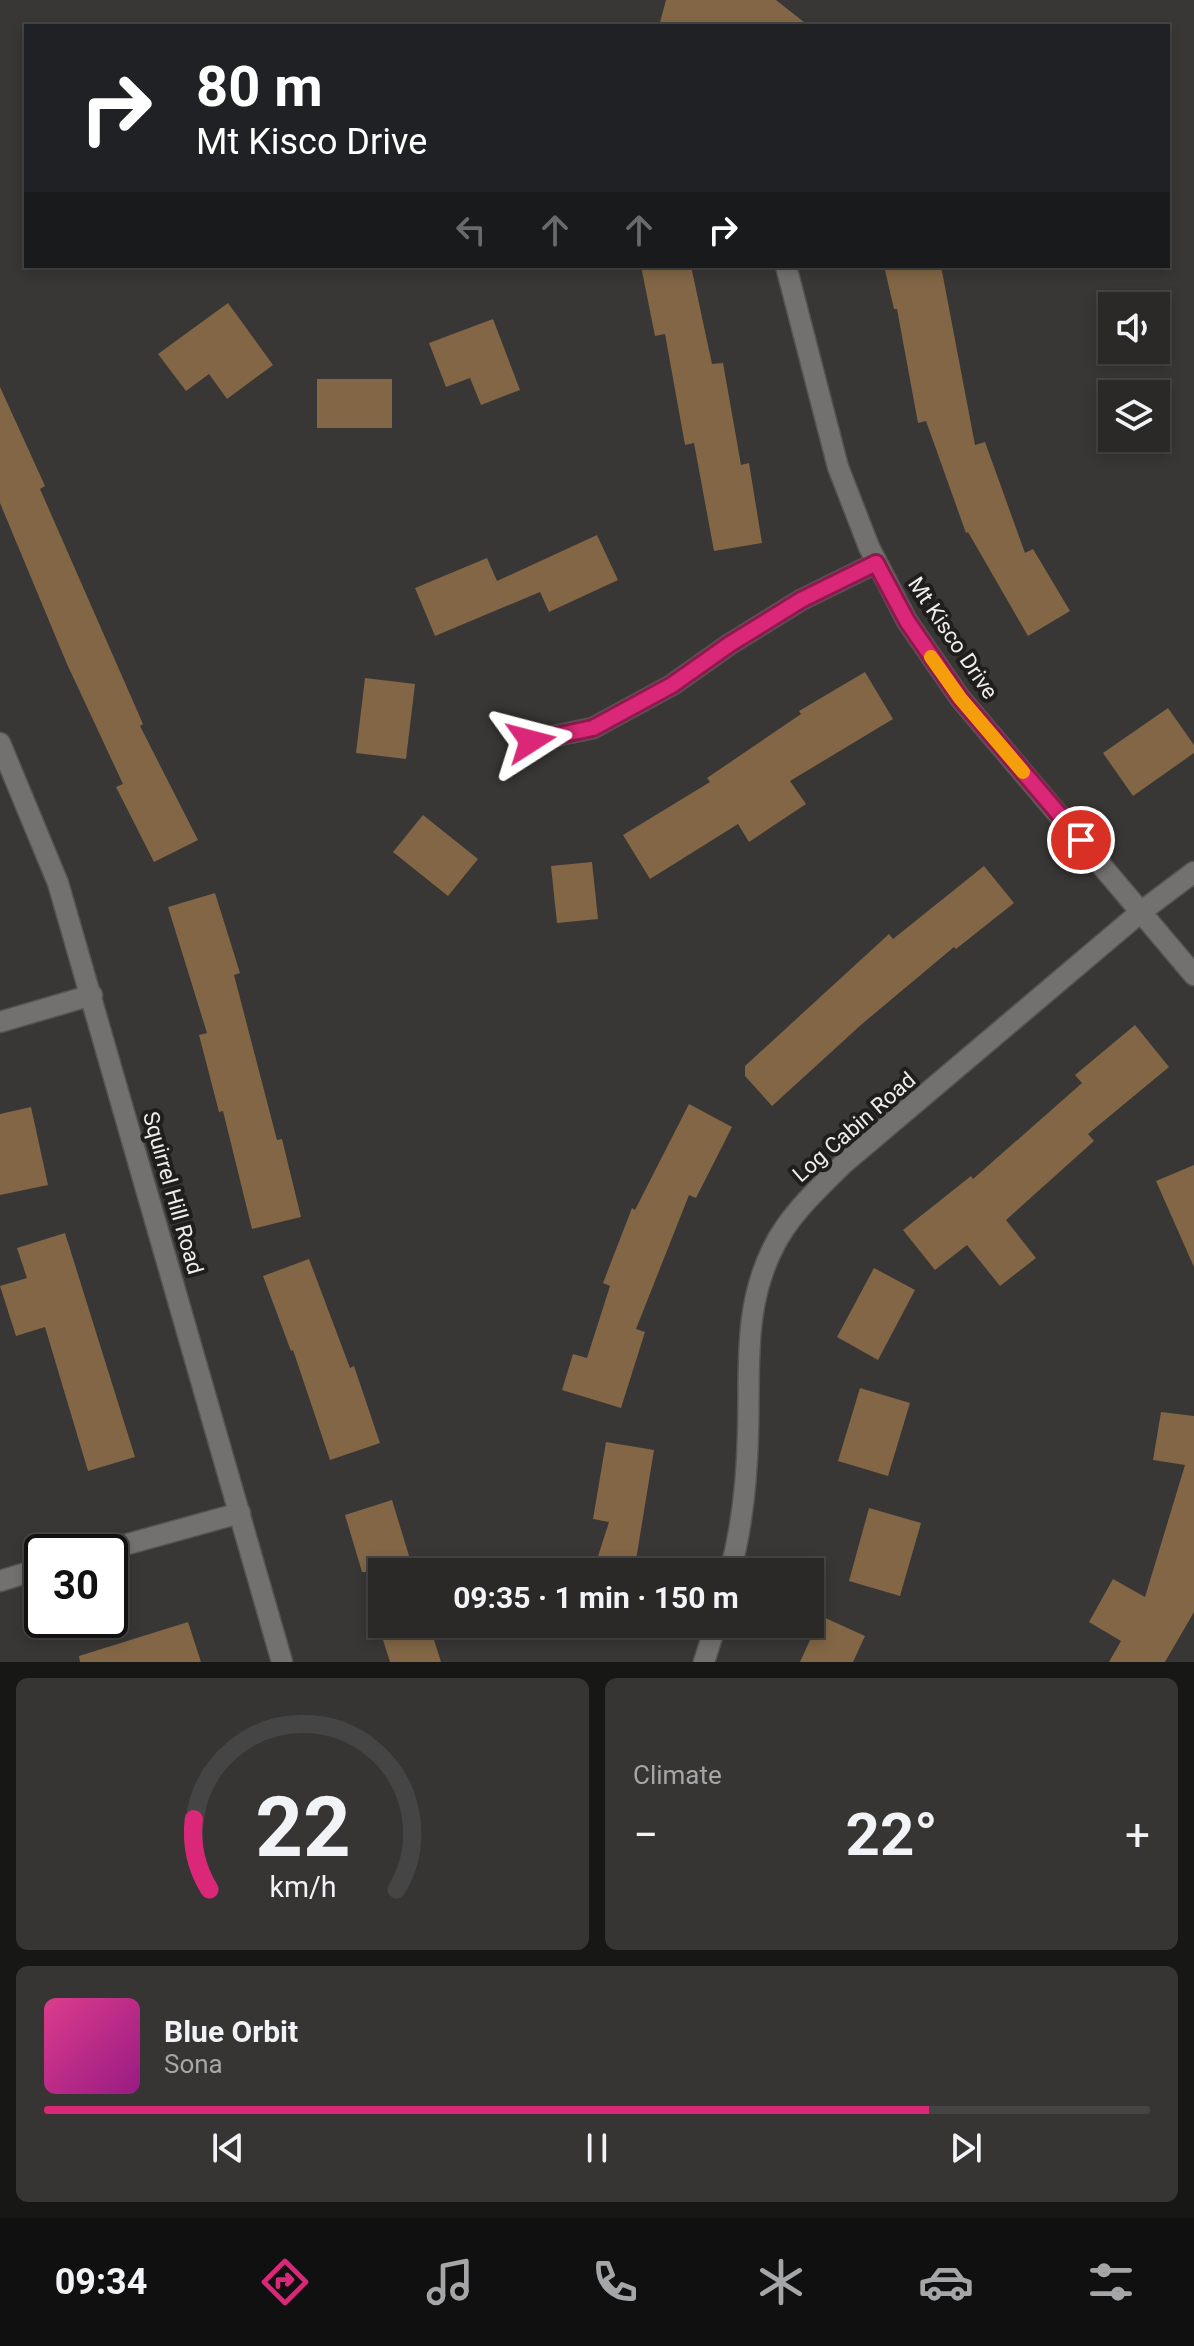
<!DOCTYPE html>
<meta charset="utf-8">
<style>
body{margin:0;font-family:Roboto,sans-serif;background:#363534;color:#f1f3f6;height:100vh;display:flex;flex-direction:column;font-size:30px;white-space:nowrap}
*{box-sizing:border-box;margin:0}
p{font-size:26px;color:#a5a6a8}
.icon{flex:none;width:44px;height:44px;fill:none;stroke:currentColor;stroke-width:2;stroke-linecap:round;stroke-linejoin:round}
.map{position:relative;height:1662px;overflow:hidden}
.sheet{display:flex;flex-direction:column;gap:16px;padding:16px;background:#171716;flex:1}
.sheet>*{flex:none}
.banner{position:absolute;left:24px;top:24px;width:1146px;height:244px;border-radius:0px;box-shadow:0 4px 12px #0003,0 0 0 2px #464545;background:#202124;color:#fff;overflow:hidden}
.tools{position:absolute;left:1098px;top:292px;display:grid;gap:16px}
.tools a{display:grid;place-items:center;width:72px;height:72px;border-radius:0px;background:#2a2928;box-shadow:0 4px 12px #0003,0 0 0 2px #464545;font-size:40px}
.speed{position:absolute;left:24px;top:1534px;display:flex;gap:16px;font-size:40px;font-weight:700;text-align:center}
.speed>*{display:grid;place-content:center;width:104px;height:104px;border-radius:50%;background:#2a2928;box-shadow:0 4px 12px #0003,0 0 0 2px #464545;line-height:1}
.speed .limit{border:4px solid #111;border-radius:12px;background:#fff;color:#111}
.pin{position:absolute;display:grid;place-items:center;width:68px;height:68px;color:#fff;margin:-34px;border:4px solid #fff;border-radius:50%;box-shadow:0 2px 8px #0007}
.me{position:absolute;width:88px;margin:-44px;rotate:81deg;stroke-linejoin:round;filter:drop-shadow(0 0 6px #0008)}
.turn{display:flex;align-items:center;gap:28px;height:168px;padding:0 40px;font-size:36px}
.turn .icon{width:104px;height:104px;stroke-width:2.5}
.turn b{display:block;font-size:56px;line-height:68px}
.lanes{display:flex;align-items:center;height:76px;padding:0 40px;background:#0003;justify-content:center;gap:40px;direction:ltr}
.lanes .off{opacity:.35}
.big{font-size:60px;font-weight:700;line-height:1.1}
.sheet .tile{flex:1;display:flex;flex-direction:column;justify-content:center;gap:12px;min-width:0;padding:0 28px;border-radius:12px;background:#363534}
.sheet .dial{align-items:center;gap:0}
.dial svg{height:208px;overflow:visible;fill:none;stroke:#464545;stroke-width:7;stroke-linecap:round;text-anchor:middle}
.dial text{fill:#f1f3f6;stroke:none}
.song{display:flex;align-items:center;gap:24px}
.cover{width:96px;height:96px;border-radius:12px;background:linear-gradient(135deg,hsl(330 70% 55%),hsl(310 70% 35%))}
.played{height:8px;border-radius:4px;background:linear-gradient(90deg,#db2777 80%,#464545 80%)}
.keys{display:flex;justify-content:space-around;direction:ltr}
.heat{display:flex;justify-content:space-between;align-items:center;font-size:44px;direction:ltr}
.sheet .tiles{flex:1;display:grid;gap:16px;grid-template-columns:1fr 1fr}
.tile:last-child{grid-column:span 2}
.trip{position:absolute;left:368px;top:1558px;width:456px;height:80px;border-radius:0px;background:#2a2928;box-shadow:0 4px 12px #0003,0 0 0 2px #464545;font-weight:700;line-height:80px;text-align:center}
.menu{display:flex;height:128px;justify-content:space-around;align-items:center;background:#111010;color:#a5a6a8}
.menu .icon{width:56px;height:56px}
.menu .active{color:#db2777}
.menu b{font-size:36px;color:#f1f3f6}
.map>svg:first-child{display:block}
.building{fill:#826646}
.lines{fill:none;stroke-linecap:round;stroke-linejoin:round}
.minor-casing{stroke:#565452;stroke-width:23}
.minor{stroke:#73716f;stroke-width:20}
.route-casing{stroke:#8e194d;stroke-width:20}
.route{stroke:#db2777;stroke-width:14}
.slow{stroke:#f59e0b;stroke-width:14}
.labels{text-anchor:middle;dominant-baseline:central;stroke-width:8;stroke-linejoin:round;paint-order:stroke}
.street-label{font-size:22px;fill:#eeedec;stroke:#1f1e1d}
</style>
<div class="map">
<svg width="1194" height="1662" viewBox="0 0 1194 1662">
<rect width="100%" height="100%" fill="#383735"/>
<g class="building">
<polygon points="666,0 776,0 809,26 659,26"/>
<polygon points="641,266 691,266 712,364 723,363 741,465 749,463 762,543 714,551 694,443 685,445 665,334 655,336"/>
<polygon points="884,266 941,266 975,445 985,442 1025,553 1033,549 1070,611 1028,636 968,532 966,533 926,421 918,423 897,309 894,309"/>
<polygon points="228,303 273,365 227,399 209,374 186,391 158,354"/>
<polygon points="493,319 520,390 481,405 470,378 446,387 429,343"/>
<rect x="317" y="379" width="75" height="49"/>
<polygon points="0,387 45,486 40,489 143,724 140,726 198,840 154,862 116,787 123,784 67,664 0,503"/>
<polygon points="597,535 618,580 549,612 540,592 435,636 415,588 487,558 497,581"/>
<polygon points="865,672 893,719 790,781 806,804 749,842 738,824 650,879 623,835 710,782 707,778 801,714 799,711"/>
<polygon points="365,678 415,684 406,759 356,753"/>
<polygon points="1168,708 1194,745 1194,753 1133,796 1103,753"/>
<polygon points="423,815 478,859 448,896 393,852"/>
<polygon points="592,862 598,919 557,923 551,866"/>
<polygon points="984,866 1014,903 956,949 954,947 862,1024 772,1106 745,1076 745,1066 889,934 893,939"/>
<polygon points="215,893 240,973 234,975 277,1140 282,1139 301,1217 252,1229 223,1111 219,1112 199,1035 207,1033 168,907"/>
<polygon points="1135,1025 1169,1067 1088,1134 1094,1141 1006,1220 1036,1258 1000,1286 967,1245 935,1270 903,1230 971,1176 973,1179 1082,1083 1075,1075"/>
<polygon points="689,1104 732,1127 696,1198 689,1195 636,1329 645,1332 621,1408 562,1390 573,1354 587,1358 610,1286 603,1283 632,1208 635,1210"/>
<polygon points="31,1107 48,1185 0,1195 0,1114"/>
<polygon points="1194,1165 1194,1267 1156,1181"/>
<polygon points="65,1233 135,1457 88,1471 45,1327 16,1336 0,1286 27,1278 17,1248"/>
<polygon points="309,1259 350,1368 354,1366 380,1443 330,1460 293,1350 291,1351 263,1276"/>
<polygon points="874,1268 915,1290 878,1360 837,1337"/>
<polygon points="860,1388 910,1403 888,1476 838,1461"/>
<polygon points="1161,1412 1194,1416 1194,1612 1165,1662 1109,1662 1121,1641 1089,1622 1113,1579 1145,1597 1185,1465 1153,1460"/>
<polygon points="606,1442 654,1450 634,1572 593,1572 609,1522 593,1519"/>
<polygon points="392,1500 414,1572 362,1572 345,1515"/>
<polygon points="869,1508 921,1523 900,1596 849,1581"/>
<polygon points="821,1616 865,1636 853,1662 800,1662"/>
<polygon points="188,1622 201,1662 80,1662 79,1656"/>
<polygon points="378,1624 429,1624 441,1662 390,1662"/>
</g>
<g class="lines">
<defs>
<g id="minor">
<polyline points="786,266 838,467 869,547 907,621 960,698 1194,975"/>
<polyline points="531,741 593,728 672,685 730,644 801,600 876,563"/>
<polyline points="0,743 58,883 282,1662"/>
<polyline points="0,1022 92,995"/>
<polyline points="99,1552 240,1513"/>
<path d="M730,1572C742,1528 747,1479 748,1433C750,1368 743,1308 773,1248C789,1215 817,1190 843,1164L1142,911L1194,872"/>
<polyline points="0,1581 42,1568"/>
<polyline points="704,1662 716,1624"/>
</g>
</defs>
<use href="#minor" class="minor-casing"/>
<use href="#minor" class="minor"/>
</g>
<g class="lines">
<defs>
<polyline id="route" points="531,741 593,728 672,685 730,644 801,600 876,563 907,621 960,698 1081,840"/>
</defs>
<use href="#route" class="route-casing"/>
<use href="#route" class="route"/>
<polyline class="slow" points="931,657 960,698 1023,772"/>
</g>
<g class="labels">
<g class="street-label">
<text transform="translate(953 638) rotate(56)">Mt Kisco Drive</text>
<text transform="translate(854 1127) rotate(-41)">Log Cabin Road</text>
<text transform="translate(173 1193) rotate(74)">Squirrel Hill Road</text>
</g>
</g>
</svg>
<div class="tools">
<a><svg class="icon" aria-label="sound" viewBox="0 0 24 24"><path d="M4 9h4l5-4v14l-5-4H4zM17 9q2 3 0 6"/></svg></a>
<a><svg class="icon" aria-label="layers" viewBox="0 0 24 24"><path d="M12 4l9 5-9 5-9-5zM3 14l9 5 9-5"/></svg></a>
</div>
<div class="speed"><div class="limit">30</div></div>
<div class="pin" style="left:1081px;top:840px;background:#d93025"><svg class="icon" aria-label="arrive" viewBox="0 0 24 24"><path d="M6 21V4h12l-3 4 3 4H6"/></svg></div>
<svg class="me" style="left:531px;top:741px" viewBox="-20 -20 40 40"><path d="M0-17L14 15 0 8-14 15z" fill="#db2777" stroke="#fff" stroke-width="4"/></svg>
<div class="trip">09:35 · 1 min · 150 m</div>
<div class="banner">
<div class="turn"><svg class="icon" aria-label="right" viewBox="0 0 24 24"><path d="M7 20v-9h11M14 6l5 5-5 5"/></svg><div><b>80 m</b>Mt Kisco Drive</div></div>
<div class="lanes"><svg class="icon off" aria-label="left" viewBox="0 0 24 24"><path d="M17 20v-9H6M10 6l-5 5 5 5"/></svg><svg class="icon off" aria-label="ahead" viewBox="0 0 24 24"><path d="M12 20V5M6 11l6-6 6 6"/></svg><svg class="icon off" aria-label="ahead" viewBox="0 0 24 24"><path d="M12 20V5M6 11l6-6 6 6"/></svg><svg class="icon" aria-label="right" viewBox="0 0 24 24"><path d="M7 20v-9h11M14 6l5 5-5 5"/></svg></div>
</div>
</div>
<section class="sheet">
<div class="tiles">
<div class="tile dial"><svg viewBox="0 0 100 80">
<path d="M14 69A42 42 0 1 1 86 69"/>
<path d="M14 69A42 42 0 0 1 8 42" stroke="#db2777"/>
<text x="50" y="56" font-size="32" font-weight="700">22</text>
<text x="50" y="72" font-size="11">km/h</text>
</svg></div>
<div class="tile"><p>Climate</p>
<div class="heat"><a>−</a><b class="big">22°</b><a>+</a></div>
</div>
<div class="tile">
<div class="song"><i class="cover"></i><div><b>Blue Orbit</b><p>Sona</p></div></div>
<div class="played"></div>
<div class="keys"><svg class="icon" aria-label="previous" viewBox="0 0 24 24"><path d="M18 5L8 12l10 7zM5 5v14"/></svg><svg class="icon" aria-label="pause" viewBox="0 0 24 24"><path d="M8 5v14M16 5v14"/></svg><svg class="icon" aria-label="next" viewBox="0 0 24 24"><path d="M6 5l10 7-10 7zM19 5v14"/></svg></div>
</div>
</div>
</section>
<nav class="menu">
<b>09:34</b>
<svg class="icon active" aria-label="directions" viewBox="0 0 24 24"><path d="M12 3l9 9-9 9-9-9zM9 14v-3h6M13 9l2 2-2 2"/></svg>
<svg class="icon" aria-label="music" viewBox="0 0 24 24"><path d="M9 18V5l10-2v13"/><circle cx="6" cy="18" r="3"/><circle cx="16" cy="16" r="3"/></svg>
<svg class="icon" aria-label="phone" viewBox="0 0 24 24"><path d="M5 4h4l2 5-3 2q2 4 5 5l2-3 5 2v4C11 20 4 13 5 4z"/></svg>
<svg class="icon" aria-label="climate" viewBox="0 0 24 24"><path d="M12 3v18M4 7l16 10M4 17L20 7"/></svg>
<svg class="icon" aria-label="car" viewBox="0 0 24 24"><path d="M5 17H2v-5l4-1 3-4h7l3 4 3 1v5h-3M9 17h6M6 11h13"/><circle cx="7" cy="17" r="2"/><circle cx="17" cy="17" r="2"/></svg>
<svg class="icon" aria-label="filters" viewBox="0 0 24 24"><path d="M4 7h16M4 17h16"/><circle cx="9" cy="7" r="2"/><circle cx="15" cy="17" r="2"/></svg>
</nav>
